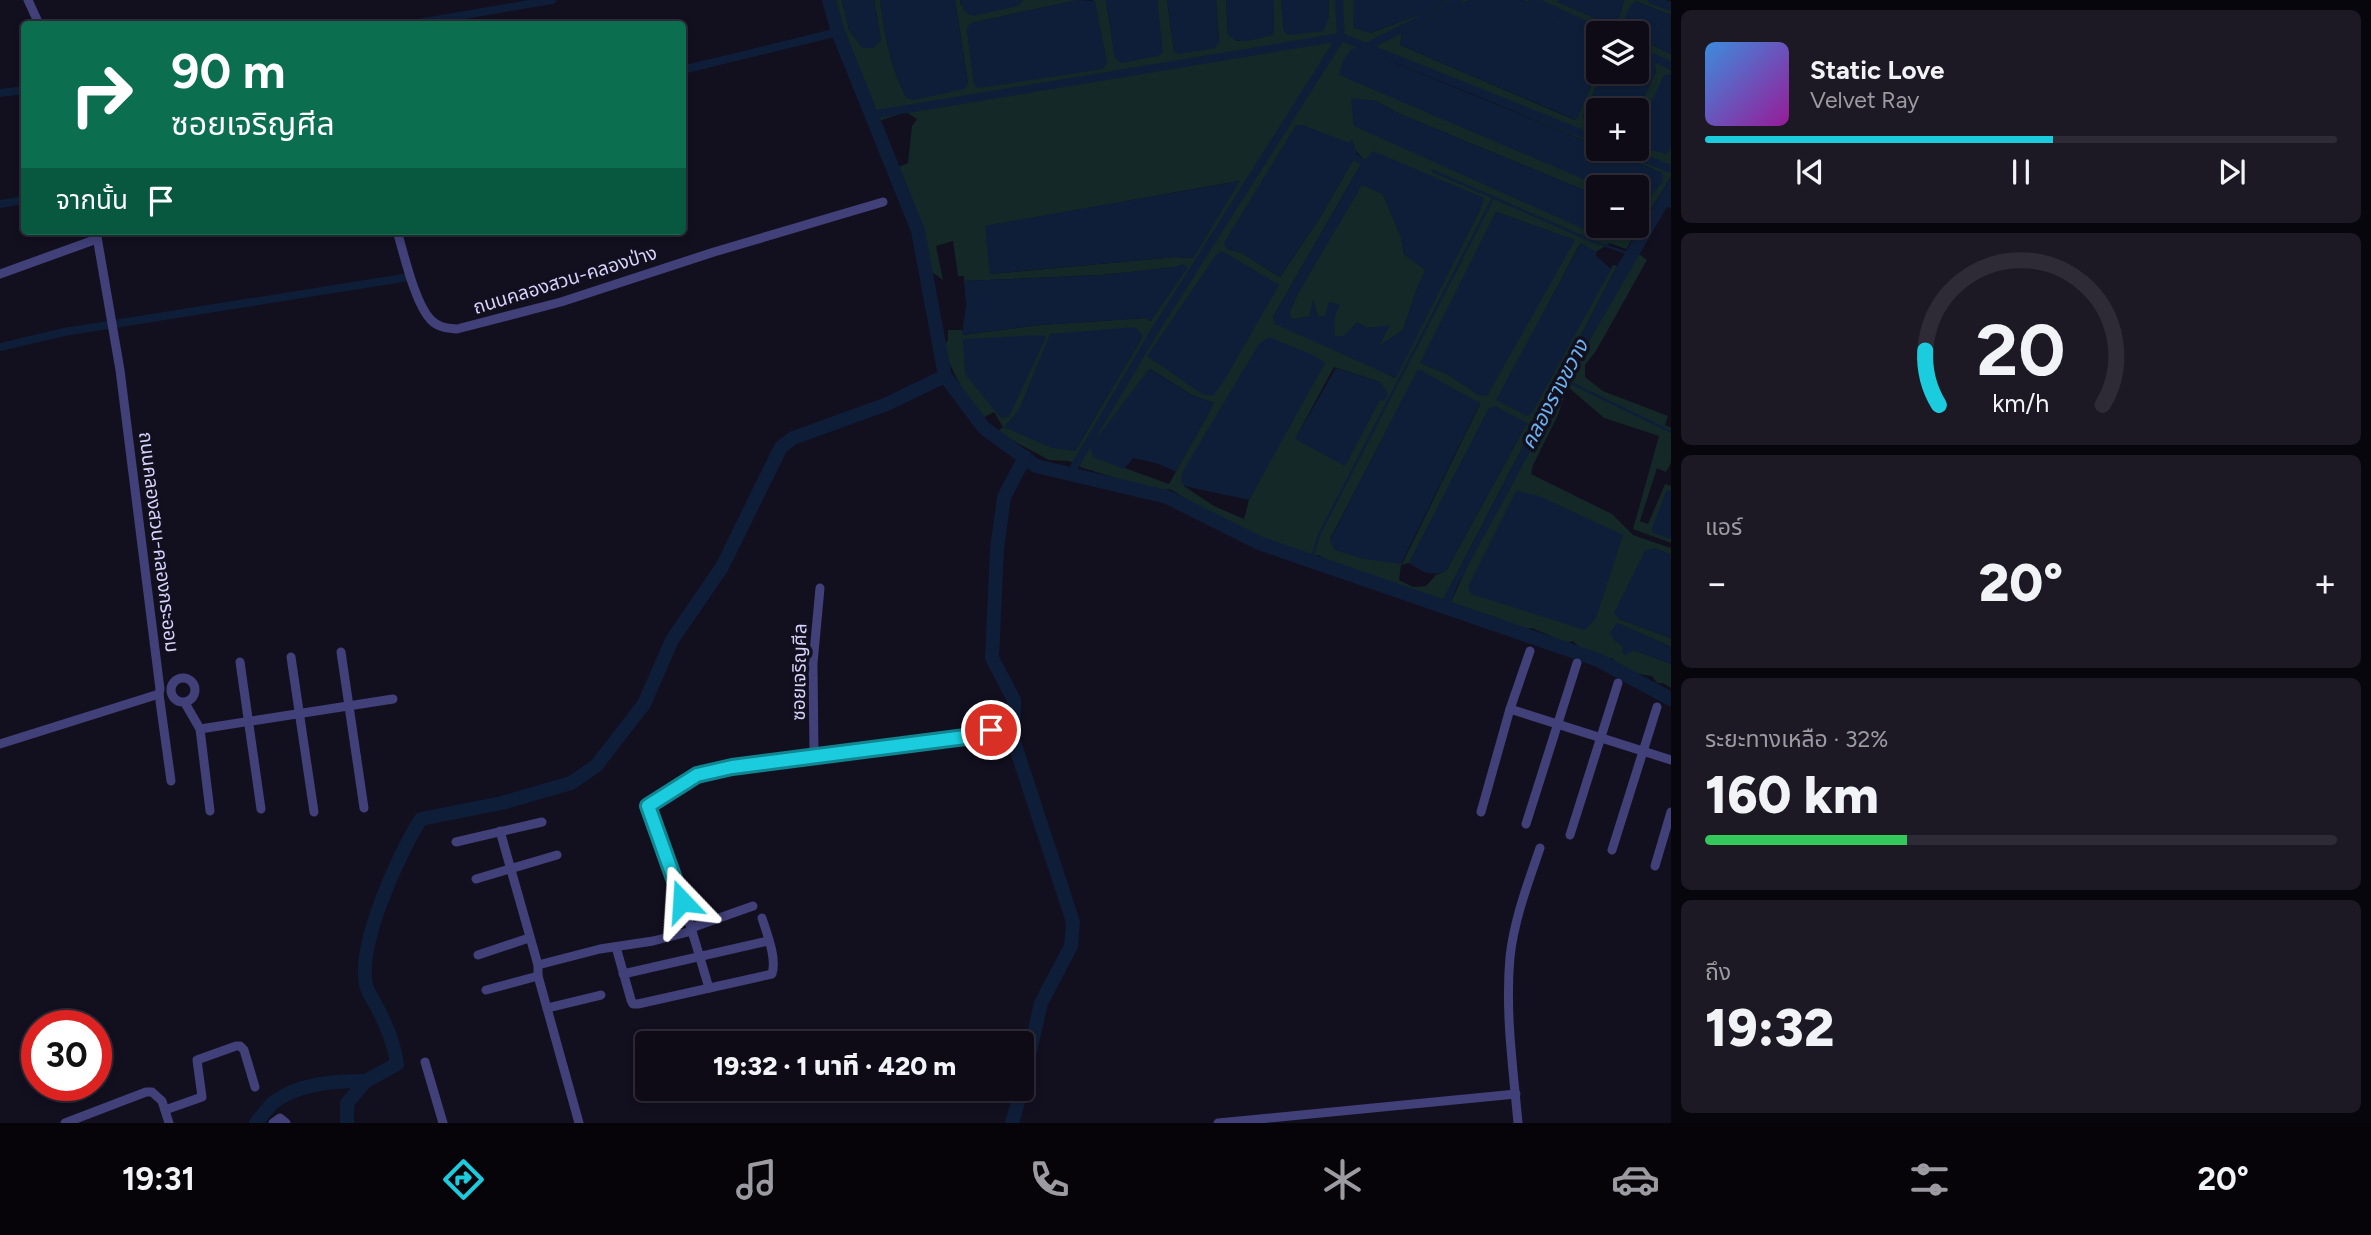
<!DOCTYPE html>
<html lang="th">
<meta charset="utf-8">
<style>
body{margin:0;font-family:Figtree,"Noto Sans Thai",sans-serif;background:#1c1924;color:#f1f3f6;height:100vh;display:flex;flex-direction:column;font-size:26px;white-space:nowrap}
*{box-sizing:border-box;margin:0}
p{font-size:23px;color:#9b9ba1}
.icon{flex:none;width:38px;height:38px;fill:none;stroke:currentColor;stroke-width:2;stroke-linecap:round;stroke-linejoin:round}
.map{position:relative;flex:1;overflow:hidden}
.side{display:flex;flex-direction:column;gap:10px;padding:10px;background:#08060d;width:700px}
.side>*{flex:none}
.hud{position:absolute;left:21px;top:21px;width:665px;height:214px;border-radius:7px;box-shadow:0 4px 10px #0003,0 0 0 2px #2e2b36;background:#0b6e4f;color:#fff;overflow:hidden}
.buttons{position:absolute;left:1586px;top:21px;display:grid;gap:14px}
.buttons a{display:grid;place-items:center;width:63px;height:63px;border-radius:7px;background:#0e0b17;box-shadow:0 4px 10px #0003,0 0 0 2px #2e2b36;font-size:35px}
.speed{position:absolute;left:21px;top:1010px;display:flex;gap:14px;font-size:35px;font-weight:700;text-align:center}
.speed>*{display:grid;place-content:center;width:91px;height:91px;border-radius:50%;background:#0e0b17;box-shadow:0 4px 10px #0003,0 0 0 2px #2e2b36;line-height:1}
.speed .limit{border:10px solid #d22;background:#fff;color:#111}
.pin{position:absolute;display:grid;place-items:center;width:60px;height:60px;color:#fff;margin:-30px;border:4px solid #fff;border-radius:50%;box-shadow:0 2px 7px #0007}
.me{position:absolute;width:77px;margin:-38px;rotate:340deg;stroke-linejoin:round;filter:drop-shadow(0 0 5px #0008)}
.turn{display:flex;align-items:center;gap:24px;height:147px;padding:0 35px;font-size:32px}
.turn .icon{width:91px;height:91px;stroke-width:2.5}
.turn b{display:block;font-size:49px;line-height:60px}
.then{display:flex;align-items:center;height:66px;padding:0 35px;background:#0003;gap:14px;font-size:26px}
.big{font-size:52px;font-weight:800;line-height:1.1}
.side .tile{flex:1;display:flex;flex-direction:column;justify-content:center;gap:10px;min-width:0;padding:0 24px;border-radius:10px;background:#1c1924}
.side .dial{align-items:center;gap:0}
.dial svg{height:182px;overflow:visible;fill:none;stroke:#2e2b36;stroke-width:7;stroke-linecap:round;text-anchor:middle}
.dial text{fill:#f1f3f6;stroke:none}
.song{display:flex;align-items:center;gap:21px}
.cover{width:84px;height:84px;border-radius:10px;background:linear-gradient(135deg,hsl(210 70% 55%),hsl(300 70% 35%))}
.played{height:7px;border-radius:4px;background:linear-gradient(90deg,#1accde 55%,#2e2b36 55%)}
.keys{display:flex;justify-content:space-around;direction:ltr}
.heat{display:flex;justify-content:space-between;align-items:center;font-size:38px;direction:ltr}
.charge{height:10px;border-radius:5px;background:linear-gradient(90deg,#34c759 32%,#2e2b36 0)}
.trip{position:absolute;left:635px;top:1031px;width:399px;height:70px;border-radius:7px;background:#0e0b17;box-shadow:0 4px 10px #0003,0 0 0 2px #2e2b36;font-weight:800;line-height:70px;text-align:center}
.tab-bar{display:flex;height:112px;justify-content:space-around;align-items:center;background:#060409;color:#9b9ba1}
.tab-bar .icon{width:49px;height:49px}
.tab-bar .current{color:#1accde}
.tab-bar b{font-size:32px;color:#f1f3f6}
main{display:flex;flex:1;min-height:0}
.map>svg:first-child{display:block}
.green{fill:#132827;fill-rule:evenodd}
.water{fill:#0f1e38;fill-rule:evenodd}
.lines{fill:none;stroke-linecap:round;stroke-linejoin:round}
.stream{stroke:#0f1e38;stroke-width:2.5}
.canal{stroke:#0f1e38;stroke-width:8}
.river{stroke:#0f1e38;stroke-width:14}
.minor{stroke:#414079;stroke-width:9}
.route-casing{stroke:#118590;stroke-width:18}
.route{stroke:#1accde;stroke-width:12}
.labels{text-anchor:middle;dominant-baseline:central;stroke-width:7;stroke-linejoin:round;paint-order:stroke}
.street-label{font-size:19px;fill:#d6d2fa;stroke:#120f1f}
.water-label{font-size:21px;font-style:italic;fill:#6cb3ee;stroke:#120f1f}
</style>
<main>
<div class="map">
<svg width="1671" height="1123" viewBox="0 0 1671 1123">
<rect width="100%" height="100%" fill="#120f1f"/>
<g class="green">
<path d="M832,0H842L849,30L862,47L872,48L881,40L874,0H880C885,35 890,67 907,98L968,83L955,0H960L961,5L1017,6L1023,0H1078L971,23L967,29L974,84L1105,53L1093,0H1106L1115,58L1162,52L1157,0H1167L1174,51L1214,48L1219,42L1216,0H1226L1228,34L1237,41L1272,35L1274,31L1273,0H1281L1284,31L1289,35L1328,20L1329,0H1354L1371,33L1426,12L1447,0H1469L1402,34L1400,45L1575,120L1598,71L1603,72L1583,116L1587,122L1598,126V146L1379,55L1525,153L1602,187H1598V196L1400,114L1376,101L1352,99L1353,111L1588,231L1627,228L1628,226H1636V201H1647L1662,173L1604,149H1636V114L1656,71L1654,62L1636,54V37L1671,54V177L1626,249L1610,243L1596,252L1580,244L1497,400L1574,333L1613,265L1617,266L1442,602H1437L1340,567L1318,555H1305L1244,531L1200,508L1170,489L1158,491L1083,468L1069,461L1049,460L997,432L1003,427L994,412L983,418C965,395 952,374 944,347L948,340V330H962L963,335L1040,325L1146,318L1151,321L1182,264L1177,267L1102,275L964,281V276H958L953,241L936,246L943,280L929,270L924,242L896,168L908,163L912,126L917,119L906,112L879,121L848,53ZM1302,125L1350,144L1365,161L1481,208L1395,378L1273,317L1361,164L1353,160L1319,219L1280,277L1242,253L1227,249ZM1239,181L1193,258L1175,257L991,274L986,226ZM1496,212L1574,240L1478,394L1447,374L1421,363ZM1140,341L1075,451L1004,427L1018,412ZM1334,367L1380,382V400L1295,439ZM1150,369L1192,395L1214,403L1169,484L1094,457ZM1418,370L1480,404L1402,564L1335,550L1330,539ZM1489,409L1527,423L1446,571L1436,575L1426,586L1413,587L1399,580L1401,565L1409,563ZM1283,436L1249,500L1244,519L1214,506L1184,486Z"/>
<polygon points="1523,0 1558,0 1558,2 1613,26 1618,21 1624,0 1665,0 1671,2 1671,15 1635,1 1625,31 1629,33 1598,33 1598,35"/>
<polygon points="1362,184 1383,194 1401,237 1404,254 1426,270 1417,289 1403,330 1378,347 1389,326 1368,328 1344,336 1334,336 1334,317 1339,305 1325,316 1318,317 1313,301 1310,316 1292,320 1289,313 1298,293"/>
<path d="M1639,254L1647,260L1596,351L1585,365V377L1603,391L1668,416L1665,425L1671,428V463L1666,472L1657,468L1640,521L1648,524L1665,484L1671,486V543L1633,529L1659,436L1604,418L1568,387L1564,390L1566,391L1558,415L1533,465L1531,474L1612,514L1633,535L1671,548V555L1654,548L1619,619L1671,638V647L1617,623L1613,639L1624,647L1622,653L1634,650L1671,664V688L1663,683H1657L1652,676C1639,675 1619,668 1612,658L1605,659L1593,651L1581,649L1573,641L1567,643L1532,628C1524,630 1513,631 1505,626C1502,624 1500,620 1497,618C1483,611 1464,617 1451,602L1470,560L1563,391L1571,372Z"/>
</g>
<g class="water">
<polygon points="842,0 874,0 881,40 873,48 862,48 849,30"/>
<path d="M880,0H955L968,83L965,89L913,100L907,98C890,67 885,35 880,0Z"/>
<polygon points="960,0 1023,0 1018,6 973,16 965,12"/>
<polygon points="1078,0 1095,1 1107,63 1103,69 978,88 974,85 967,29 971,23"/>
<polygon points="1106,0 1157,0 1163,52 1158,56 1121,63 1115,58"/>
<polygon points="1167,0 1216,0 1219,42 1214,48 1179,54 1174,51"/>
<path d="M1226,0H1273L1274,31L1272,35C1259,38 1237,47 1228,34Z"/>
<polygon points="1281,0 1329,0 1328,20 1323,31 1289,35 1284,31"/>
<polygon points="1354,0 1447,0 1426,12 1371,33 1353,28"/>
<polygon points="1469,0 1523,0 1598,35 1598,71 1576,120 1400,45 1402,34"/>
<polygon points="1558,0 1624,0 1624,2 1618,21 1613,26 1557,2"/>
<path d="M1635,1L1671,15V54L1636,37V33L1625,31C1622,21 1627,9 1635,1Z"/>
<polygon points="1358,48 1598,146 1598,149 1604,149 1662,173 1663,181 1647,201 1636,201 1636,187 1602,187 1339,75 1343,61 1351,49"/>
<polygon points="1636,54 1654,62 1656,71 1636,114 1636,110 1598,110 1598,126 1587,122 1583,116 1603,72 1636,72"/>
<polygon points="1671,74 1671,148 1666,154 1648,149 1636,141 1636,134 1664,75"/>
<polygon points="1351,98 1376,101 1400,114 1598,196 1598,226 1628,226 1627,228 1613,240 1588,231 1354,126"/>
<path d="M1296,125H1302L1349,143L1352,139L1357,154L1365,160L1373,151L1484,198L1481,208L1396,378L1275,324L1273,317L1361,164L1353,160L1319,219L1280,277L1242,253L1226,249L1224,243ZM1362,185L1383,194L1401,237L1404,254L1425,270L1417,289L1403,330L1379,346L1390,325L1368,328L1357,322L1344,336H1335L1334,317L1340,305L1329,302L1325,316L1318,317L1313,300L1310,316L1293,320L1289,313L1298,293Z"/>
<polygon points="1671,177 1671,208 1667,207 1571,372 1563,391 1457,586 1451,602 1454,606 1437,602 1442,602 1617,266"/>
<polygon points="1240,181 1193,258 1175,257 990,274 985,226"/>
<polygon points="1496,212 1575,240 1487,396 1478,395 1447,374 1420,363"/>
<polygon points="1581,243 1596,252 1596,256 1611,269 1532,413 1527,416 1496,400"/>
<polygon points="1222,251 1279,285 1225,379 1213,396 1202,394 1147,356 1216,255"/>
<polygon points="1182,264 1188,267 1151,321 1146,318 1040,325 962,335 966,305 964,281 1102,275 1176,267"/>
<polygon points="1135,327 1143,335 1140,341 1075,451 1052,448 1004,427 1018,412 1050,334"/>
<polygon points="1041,335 1046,337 1009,417 1001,418 965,374 963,339"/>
<polygon points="1269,337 1313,355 1325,363 1249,500 1184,486 1181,480 1183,471 1259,344"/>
<polygon points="1336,368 1380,382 1388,394 1384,401 1380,400 1345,466 1295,439"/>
<polygon points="1149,369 1192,395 1214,403 1176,472 1159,464 1133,458 1124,469 1093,457 1090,447"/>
<polygon points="1418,369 1480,403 1401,564 1364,559 1335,550 1330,540"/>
<path d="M1495,406L1527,423L1446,571C1431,577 1422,572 1409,563L1489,408Z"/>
<polygon points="1671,490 1671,539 1653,533 1652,528 1666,492"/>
<polygon points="1516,491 1539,496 1623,535 1596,618 1585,630 1471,594 1468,587"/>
<polygon points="1654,548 1671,555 1671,638 1619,619 1614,613 1645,551"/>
<polygon points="1617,623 1671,647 1671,664 1634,650 1626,655 1622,653 1624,647 1613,639 1610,632"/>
</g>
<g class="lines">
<g class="stream">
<polyline points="1433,171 1592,241 1627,253"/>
<polyline points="1567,381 1671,432"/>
<polyline points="1311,561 1319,535 1493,198"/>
</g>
<g class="canal">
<polyline points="1532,0 1603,33"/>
<polyline points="1652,0 1671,7"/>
<polyline points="412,24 552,0"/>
<polyline points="1366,47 1459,0"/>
<polyline points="1636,49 1671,66"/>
<polyline points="682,70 838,32"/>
<polyline points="0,93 24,90"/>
<polyline points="871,115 1341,37 1598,140"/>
<polyline points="1620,149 1671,169"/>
<polyline points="0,204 24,200"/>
<polyline points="0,347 64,332 403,278"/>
<polyline points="1070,474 1154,332 1341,37 1339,0"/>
</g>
<g class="river">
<polyline points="829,0 838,32 918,231 945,376 984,428 1036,466 1167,497 1259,543 1598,660 1671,699"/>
<polyline points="1022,1087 1041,1003 1071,946 1073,922 1013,739 1014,700 992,658 997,549 1004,497 1025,457"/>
<path d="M256,1123C262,1116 268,1107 274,1102C299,1083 336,1081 366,1081"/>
<path d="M347,1123V1103L366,1081L397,1064C394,1043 387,1027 378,1009C374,1001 368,993 366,985C357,945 399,853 421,819L502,803L571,783L596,766L644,704L672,640L722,567L781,447L793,438L887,404L945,376"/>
<polyline points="1012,1123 1022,1088"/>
</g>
<g class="minor">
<polyline points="28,0 39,24"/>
<path d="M397,231C404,254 415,304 431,320C439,328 447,328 457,329L561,302L714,252L883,202"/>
<polyline points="0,274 97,239"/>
<polyline points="1530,651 1510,709 1671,760"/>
<polyline points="341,652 364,808"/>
<polyline points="291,657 314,812"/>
<polyline points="240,662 261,809"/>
<circle cx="183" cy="690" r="12"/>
<polyline points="159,694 171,781"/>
<polyline points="185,703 200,729 210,811"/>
<polyline points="200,729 393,699"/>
<polyline points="0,744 159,694 160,689 120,370 96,231"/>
<polyline points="814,756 813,663 820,588"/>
<polyline points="1481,812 1510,709"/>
<polyline points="1526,824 1577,663"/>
<polyline points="500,831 538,965"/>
<polyline points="1570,835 1618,683"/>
<polyline points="456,842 542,822"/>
<polyline points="1612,850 1657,707"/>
<polyline points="1655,866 1671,812"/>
<polyline points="476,879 557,855"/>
<polyline points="691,928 753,906"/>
<path d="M616,947L631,1000L633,1004H638L772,974C777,958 767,934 762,918"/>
<polyline points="478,955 529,938"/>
<polyline points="623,974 768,941"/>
<polyline points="709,988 692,931 648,806 685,781 705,772 981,735 987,733 999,723"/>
<polyline points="486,990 538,976"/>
<polyline points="547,1008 601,995"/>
<polyline points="425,1062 443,1123"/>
<polyline points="165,1110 202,1097 197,1060 236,1046 240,1046 244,1050 255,1087"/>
<polyline points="65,1123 146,1092 152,1092 162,1101 169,1123"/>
<polyline points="273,1123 280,1118 286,1123"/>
<polyline points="579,1123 538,976 538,965 600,949 653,941 692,931"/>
<polyline points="1218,1123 1516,1094"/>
<path d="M1518,1123C1513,1068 1505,1011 1510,957C1514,920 1528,883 1540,848"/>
</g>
</g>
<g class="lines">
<defs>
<polyline id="route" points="682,901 648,806 697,775 732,767 981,735 991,730"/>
</defs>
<use href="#route" class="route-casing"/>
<use href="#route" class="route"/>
</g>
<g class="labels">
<g class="street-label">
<text transform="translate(565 280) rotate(-17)">ถนนคลองสวน-คลองป่าง</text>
<text transform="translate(159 542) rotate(83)">ถนนคลองสวน-คลองกระออม</text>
<text transform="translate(799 672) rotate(-89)">ซอยเจริญศีล</text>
</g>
<g class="water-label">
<text transform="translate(1554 394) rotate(-62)">คลองรางขวาง</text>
</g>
</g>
</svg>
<div class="buttons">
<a><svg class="icon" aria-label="layers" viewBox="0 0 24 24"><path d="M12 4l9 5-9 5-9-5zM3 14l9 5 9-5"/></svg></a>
<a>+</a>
<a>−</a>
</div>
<div class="speed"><div class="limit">30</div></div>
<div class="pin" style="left:991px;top:730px;background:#d93025"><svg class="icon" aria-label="arrive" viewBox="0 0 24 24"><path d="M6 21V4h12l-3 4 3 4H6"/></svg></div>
<svg class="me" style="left:682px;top:901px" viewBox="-20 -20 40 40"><path d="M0-17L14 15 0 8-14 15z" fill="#1accde" stroke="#fff" stroke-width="4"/></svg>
<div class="trip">19:32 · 1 นาที · 420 m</div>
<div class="hud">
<div class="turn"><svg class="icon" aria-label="right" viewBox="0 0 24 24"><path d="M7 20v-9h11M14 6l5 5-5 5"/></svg><div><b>90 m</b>ซอยเจริญศีล</div></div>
<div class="then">จากนั้น<svg class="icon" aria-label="arrive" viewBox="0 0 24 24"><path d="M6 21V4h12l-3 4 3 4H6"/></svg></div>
</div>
</div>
<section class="side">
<div class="tile">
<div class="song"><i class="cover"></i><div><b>Static Love</b><p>Velvet Ray</p></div></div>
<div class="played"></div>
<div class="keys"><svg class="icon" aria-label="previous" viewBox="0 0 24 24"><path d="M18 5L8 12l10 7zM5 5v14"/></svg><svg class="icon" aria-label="pause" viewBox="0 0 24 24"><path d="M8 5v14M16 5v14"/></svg><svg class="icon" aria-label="next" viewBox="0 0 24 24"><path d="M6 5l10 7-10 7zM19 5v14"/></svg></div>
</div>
<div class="tile dial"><svg viewBox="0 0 100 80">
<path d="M14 69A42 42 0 1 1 86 69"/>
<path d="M14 69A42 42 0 0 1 8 45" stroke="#1accde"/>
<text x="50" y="56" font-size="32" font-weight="700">20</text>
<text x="50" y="72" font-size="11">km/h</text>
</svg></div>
<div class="tile"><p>แอร์</p>
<div class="heat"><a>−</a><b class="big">20°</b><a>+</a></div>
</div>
<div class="tile"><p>ระยะทางเหลือ · 32%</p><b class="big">160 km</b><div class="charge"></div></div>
<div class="tile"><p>ถึง</p><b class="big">19:32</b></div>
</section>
</main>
<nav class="tab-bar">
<b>19:31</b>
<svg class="icon current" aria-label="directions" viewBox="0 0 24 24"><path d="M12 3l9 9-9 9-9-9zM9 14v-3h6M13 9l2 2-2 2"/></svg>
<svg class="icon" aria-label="music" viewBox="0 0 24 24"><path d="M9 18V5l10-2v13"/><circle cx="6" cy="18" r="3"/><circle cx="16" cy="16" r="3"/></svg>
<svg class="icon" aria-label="phone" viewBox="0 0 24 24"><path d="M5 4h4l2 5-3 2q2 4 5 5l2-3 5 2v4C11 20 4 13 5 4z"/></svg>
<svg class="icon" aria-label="climate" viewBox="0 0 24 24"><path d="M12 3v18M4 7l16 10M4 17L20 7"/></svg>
<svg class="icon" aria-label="car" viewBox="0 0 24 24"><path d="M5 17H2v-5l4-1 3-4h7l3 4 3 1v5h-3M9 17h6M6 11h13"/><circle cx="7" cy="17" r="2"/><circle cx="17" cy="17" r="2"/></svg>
<svg class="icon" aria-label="filters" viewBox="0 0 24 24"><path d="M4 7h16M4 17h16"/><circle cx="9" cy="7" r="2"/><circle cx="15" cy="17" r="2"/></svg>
<b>20°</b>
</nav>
